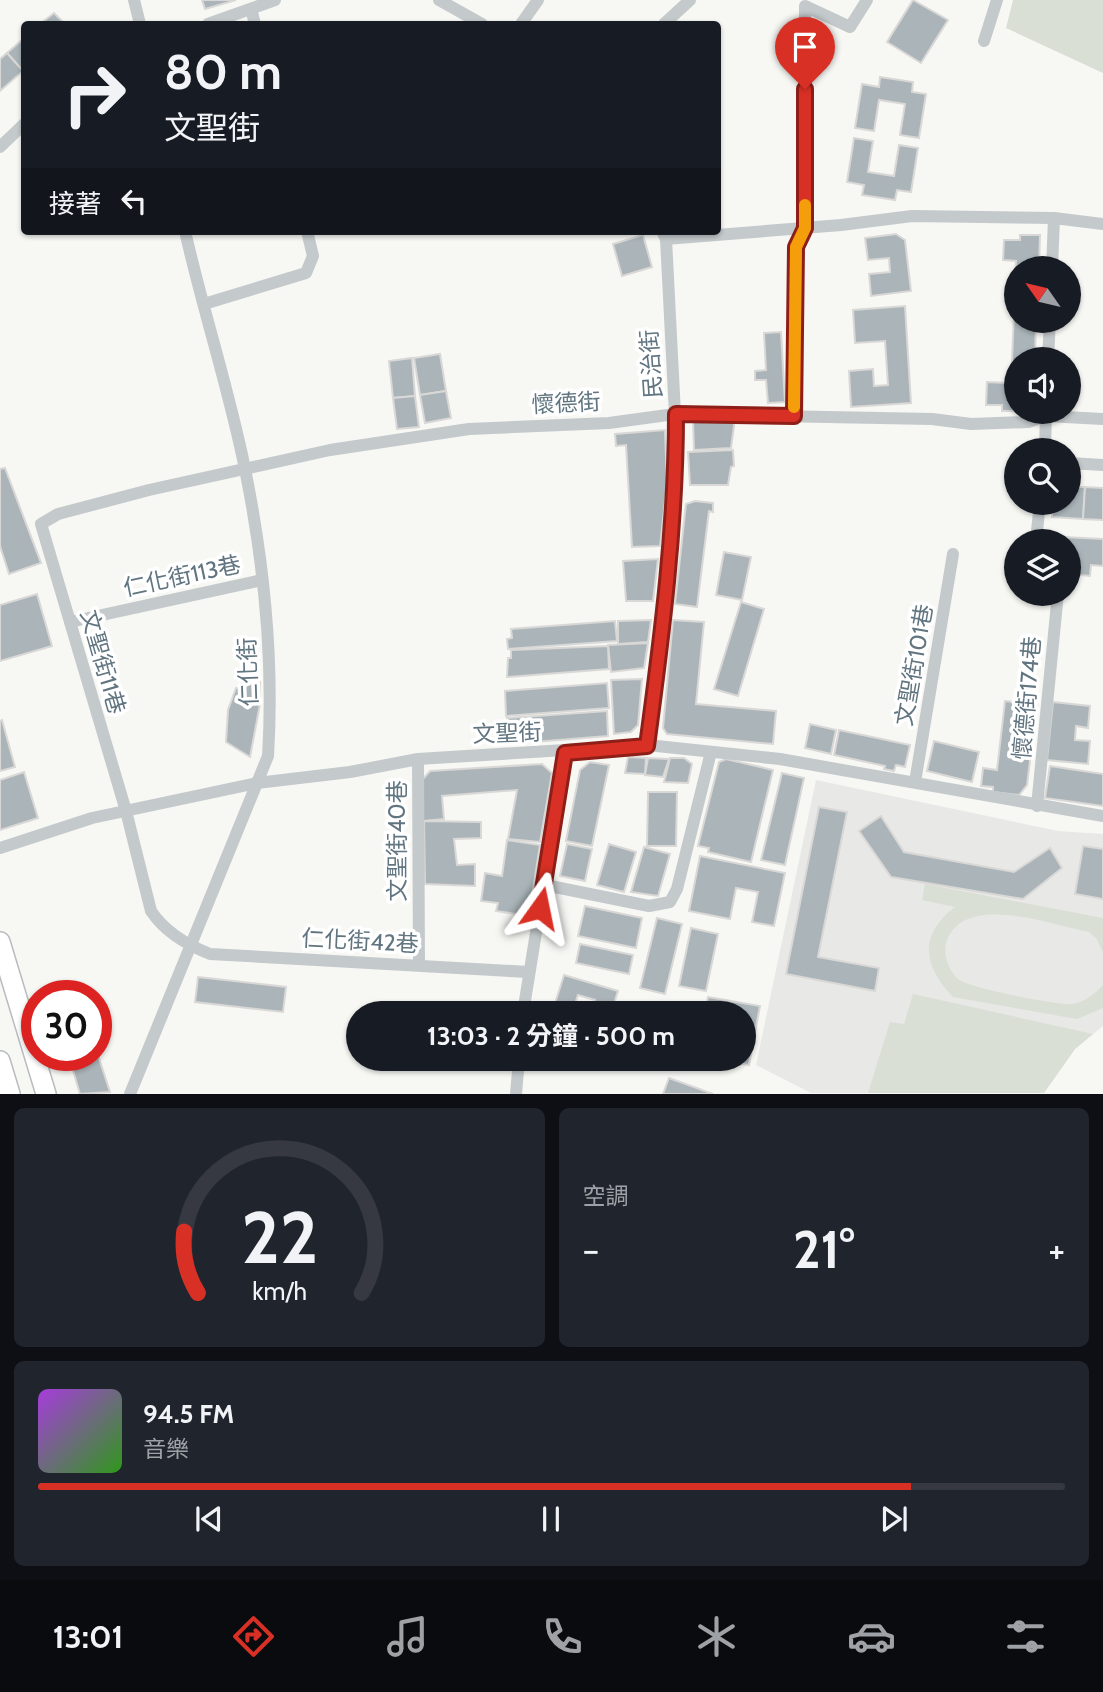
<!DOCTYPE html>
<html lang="zh-TW">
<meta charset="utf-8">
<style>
body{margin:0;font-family:Cabin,"Noto Sans TC",sans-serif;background:#20242c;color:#f1f3f6;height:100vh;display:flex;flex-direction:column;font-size:26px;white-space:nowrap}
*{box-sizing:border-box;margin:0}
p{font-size:23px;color:#9ea1a6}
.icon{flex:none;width:38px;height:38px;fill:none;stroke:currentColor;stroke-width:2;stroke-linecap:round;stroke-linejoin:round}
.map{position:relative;height:1094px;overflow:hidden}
.sheet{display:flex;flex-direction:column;gap:14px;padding:14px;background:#0d0f14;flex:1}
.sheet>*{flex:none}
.hud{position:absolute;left:21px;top:21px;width:700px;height:214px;border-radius:7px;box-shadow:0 2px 5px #0004;background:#171b24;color:#f1f3f6;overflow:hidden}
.needle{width:46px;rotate:304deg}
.tools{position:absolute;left:1004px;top:256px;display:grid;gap:14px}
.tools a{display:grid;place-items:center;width:77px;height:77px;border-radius:50%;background:#171b24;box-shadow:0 2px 5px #0004;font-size:35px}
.speed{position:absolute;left:21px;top:980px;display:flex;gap:14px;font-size:35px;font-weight:700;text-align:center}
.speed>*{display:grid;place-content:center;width:91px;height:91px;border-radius:50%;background:#171b24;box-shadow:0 2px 5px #0004;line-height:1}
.speed .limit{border:10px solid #d22;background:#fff;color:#111}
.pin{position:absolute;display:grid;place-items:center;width:60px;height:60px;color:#fff;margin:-72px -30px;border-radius:50% 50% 50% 0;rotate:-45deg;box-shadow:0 0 7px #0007}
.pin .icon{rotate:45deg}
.me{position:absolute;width:77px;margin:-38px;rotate:12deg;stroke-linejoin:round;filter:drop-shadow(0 0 5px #0008)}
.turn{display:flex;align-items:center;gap:24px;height:147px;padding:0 28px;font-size:32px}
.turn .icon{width:91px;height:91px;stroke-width:2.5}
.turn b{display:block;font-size:49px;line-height:60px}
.then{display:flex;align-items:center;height:66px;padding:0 28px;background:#0003;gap:14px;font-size:26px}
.big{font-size:52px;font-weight:700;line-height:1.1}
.sheet .card{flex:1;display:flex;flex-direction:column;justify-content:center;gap:10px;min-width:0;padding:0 24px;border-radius:10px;background:#20242c}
.sheet .dial{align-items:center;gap:0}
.dial svg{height:182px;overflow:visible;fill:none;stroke:#363941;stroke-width:7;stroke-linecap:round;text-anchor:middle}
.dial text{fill:#f1f3f6;stroke:none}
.song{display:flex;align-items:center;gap:21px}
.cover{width:84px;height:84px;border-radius:10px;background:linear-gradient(135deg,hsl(280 70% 55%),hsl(110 70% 35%))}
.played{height:7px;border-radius:4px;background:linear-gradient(90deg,#d93025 85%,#363941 85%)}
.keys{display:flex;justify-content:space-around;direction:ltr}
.heat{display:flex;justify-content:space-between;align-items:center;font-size:38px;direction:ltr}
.sheet .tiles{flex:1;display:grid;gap:14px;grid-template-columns:1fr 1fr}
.card:last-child{grid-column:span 2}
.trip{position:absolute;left:346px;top:1001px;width:410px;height:70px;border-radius:35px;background:#171b24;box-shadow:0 2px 5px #0004;font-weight:700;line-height:70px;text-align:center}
.menu{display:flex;height:112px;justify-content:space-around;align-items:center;background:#090b0e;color:#9ea1a6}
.menu .icon{width:49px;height:49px}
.menu .active{color:#d93025}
.menu b{font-size:32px;color:#f1f3f6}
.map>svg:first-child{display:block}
.built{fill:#e8e8e7}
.green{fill:#d9dfd4}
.building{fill:#abb5b9;stroke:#d9d8d6;stroke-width:2}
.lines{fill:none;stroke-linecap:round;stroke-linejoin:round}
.primary-casing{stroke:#b7bcbf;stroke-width:22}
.street{stroke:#c4c9cb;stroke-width:12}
.primary{stroke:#fff;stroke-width:19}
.route-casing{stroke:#8d1f18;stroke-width:18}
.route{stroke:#d93025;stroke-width:12}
.slow{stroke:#f59e0b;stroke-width:12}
.labels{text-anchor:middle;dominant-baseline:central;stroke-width:7;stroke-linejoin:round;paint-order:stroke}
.street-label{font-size:23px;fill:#617580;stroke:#fff}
</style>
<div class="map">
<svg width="1103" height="1094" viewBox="0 0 1103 1094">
<rect width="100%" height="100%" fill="#f7f7f4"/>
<polygon class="built" points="816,780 1058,831 1103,834 1103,1026 1075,1049 1044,1093 811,1093 756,1065"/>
<g class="green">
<polygon points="1013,0 1103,0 1103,73 1006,28"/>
<path d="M925,884L1103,918V952L1096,938L1089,932C1051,925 966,892 947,940C942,952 948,970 958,979C968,988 1056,1005 1072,1004C1083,1003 1096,993 1103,985V1008L1077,1019L953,997C922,965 919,934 955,907L922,900Z"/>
<polygon points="913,994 1093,1034 1075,1049 1044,1093 868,1093 890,1022 904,1024"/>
</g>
<g class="building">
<polygon points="202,0 236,0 205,9"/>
<polygon points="913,0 948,20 921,63 887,42"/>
<polygon points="54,13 65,24 40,24"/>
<polygon points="24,38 24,70 23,71 7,53"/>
<polygon points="7,53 23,71 0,91 0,59"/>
<polygon points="880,77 913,82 912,92 926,94 919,138 900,135 905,104 879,100 874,131 855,128 862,84 879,87"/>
<polygon points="854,138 873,141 868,172 894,176 899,145 918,148 911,192 897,190 895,200 862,195 864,185 847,182"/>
<polygon points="896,234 905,240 911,291 871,296 869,274 890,272 889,258 868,260 865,238"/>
<polygon points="643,235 652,267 622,276 613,244"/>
<polygon points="1020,235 1040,235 1039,268 1017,268 1017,320 1036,320 1035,359 1017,359 1017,387 1011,386 1016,261 1003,260 1004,240 1020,240"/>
<polygon points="905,306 911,403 851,407 849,371 873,369 874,386 888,385 885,341 855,343 853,310"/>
<polygon points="781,332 785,402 768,403 766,380 755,380 755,371 766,370 764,333"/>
<polygon points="440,354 446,391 420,395 414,358"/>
<polygon points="412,358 415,396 393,398 389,361"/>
<polygon points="987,382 1007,383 1007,391 1017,391 1017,411 1002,411 1002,405 986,405"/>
<polygon points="446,391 451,418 425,423 420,395"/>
<polygon points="415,396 419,427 397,429 393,398"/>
<polygon points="735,419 731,448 694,450 693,420"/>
<polygon points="665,430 667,484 660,546 632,547 626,445 616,446 615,434"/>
<polygon points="733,450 734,466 731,467 728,485 690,485 688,452"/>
<polygon points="5,468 41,563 9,574 0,546 0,469"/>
<polygon points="1069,487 1085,487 1083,519 1052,517 1053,502 1069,502"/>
<polygon points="1085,487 1103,488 1103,520 1083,519"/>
<polygon points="695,501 713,503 713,512 709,511 697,607 675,604 686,504"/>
<polygon points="1064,537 1103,539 1103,566 1091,565 1090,576 1069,574 1069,541 1064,541"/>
<polygon points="724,552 751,557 742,600 716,595"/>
<polygon points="658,559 653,601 626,601 623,561"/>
<polygon points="37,594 52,646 0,661 0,605"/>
<polygon points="741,602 764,609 738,696 714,689"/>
<polygon points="651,620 648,642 618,644 618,621"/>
<polygon points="673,620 704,622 696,704 776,711 773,744 667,734 663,728"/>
<polygon points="615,621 617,641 508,649 507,639 512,638 511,629"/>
<polygon points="648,643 644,668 611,672 608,645"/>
<polygon points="608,646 609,669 507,677 508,658 511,658 511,650"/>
<polygon points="642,679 638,725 631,732 614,734 611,680"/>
<polygon points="260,682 260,704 250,757 226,742 228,710 236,688"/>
<polygon points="607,683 609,708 506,716 505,691"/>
<polygon points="1005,701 1037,705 1027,785 1019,795 993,792 993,787 981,786 983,768 997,770"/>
<polygon points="1053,702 1090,706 1088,728 1076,726 1075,740 1090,741 1088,764 1047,760"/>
<polygon points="607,711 608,736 509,744 507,718"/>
<polygon points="2,720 15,767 0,771 0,721"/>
<polygon points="810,724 836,730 831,754 805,748"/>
<polygon points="839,730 910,745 905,767 896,765 894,771 884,769 885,766 834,755"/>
<polygon points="934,741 979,752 972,782 927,771"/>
<polygon points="628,757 646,758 645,774 625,773"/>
<polygon points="648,758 669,759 663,777 645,775"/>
<polygon points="670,758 684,758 692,764 688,783 664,782"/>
<polygon points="726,759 773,770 751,862 708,852 709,848 698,846 719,762"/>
<polygon points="590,762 609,765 592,846 566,841 580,770"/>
<polygon points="542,764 552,773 540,842 508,839 517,790 442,796 444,819 423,821 422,780 430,771"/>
<polygon points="1050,766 1103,774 1103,806 1045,798"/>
<polygon points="24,772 38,818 0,830 0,780"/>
<polygon points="782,773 804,778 785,865 761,860"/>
<polygon points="648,792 677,792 676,846 647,846"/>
<polygon points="819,807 847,812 818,957 879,968 875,991 786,974"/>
<polygon points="881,816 904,852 1014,872 1050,848 1062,868 1023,899 891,877 859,831"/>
<polygon points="424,821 481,822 481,838 454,839 457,865 475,864 475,886 425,884"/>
<polygon points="507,840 540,845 529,916 496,911 498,903 481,901 485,873 502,876"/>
<polygon points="567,844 592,849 585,881 560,876"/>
<polygon points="609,844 636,852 624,892 597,885"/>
<polygon points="1083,846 1103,849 1103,899 1075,894"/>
<polygon points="644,847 670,854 658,896 631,892"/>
<polygon points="700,856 785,873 774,926 752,922 758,892 736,888 730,919 689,911"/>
<polygon points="585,906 642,918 636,948 578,936"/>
<polygon points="657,918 682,924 665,994 640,988"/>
<polygon points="691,928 718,934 706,991 679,986"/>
<polygon points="580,944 633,955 629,974 576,963"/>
<polygon points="564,975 618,991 611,1013 591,1013 595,1000 578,995 572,1013 552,1013"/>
<polygon points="198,977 286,987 283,1012 195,1002"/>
<polygon points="708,997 760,1006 749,1065 712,1059 744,1059 744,1013 705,1013"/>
<polygon points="98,1055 110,1092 80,1094 71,1064"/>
<polygon points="669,1078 713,1094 663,1094"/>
</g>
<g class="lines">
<defs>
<g id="primary">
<polyline points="0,942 46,1094"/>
<polyline points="0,1061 10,1094"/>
</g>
</defs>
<use href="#primary" class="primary-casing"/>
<g class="street">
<polyline points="134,0 140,24"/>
<polyline points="439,0 482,24"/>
<polyline points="251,9 255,24"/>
<polyline points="208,24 275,0"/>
<polyline points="521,24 538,0"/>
<polyline points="664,24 690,0"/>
<polyline points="984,41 997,0"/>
<polyline points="0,147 24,124"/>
<polyline points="666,239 841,225 912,216 1054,218"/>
<polyline points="1052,268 1054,218 1103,224"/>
<polyline points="204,304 306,273 313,256 307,231"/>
<polyline points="1048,359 1050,320"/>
<polyline points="794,416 796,247 805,228 805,6 850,27 867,0"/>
<polyline points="1045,450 1046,411"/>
<polyline points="1069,463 1103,465"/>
<polyline points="1036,541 1040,502"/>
<polyline points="70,622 262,580"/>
<polyline points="647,745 676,490 675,414 666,239 662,231"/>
<polyline points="418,759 419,965"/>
<polyline points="915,782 953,554"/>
<polyline points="1037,806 1058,593"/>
<polyline points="0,848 92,818 257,783 350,772 418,759 647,745 780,759 1103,816"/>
<polyline points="545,885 649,906 670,902 677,889 711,752"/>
<path d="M528,972L210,954C187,945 165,932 151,911L126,811L41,524L58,514L149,490L330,450L469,429L609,423L675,414L932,419L971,424L1028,422L1046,416L1103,419"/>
<polyline points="523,1013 565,753"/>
<path d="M130,1094L268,756C274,660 264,563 245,469C229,389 203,311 185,231"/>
<polyline points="516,1094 519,1059"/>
</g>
<use href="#primary" class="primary"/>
</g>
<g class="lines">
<defs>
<path id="route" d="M540,908L565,753L647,746C662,635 676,526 676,414L794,416L796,247L805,228V89"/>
</defs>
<use href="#route" class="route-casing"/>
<use href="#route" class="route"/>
<polyline class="slow" points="794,407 796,247 805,228 805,205"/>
</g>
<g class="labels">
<g class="street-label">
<text transform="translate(651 364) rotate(-94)">民治街</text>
<text transform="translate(566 403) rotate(-3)">懷德街</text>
<text transform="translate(182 576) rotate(-12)">仁化街113巷</text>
<text transform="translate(103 662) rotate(74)">文聖街11巷</text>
<text transform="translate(914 665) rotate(-80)">文聖街101巷</text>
<text transform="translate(248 672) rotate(-92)">仁化街</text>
<text transform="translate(1027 698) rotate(-85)">懷德街174巷</text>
<text transform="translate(507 733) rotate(-2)">文聖街</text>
<text transform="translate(397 841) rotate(-90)">文聖街40巷</text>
<text transform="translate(360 941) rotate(3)">仁化街42巷</text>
</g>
</g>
</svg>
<div class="tools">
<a><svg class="needle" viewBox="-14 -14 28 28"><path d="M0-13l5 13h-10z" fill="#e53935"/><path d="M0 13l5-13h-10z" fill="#9ea1a6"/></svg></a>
<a><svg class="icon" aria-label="sound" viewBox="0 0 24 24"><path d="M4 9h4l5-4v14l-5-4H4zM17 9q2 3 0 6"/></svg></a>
<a><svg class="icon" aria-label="search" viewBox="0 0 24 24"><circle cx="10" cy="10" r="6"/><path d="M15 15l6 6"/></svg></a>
<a><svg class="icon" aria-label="layers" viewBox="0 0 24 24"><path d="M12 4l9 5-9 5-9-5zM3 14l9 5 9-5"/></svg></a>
</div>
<div class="speed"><div class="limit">30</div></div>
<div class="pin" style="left:805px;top:89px;background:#d93025"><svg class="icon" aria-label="arrive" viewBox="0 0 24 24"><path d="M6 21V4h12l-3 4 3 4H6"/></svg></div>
<svg class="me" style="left:540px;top:908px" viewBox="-20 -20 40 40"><path d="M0-17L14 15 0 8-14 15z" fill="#d93025" stroke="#fff" stroke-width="4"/></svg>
<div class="trip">13:03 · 2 分鐘 · 500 m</div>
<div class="hud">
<div class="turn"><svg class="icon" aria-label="right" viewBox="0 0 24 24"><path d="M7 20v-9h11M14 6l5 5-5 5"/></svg><div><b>80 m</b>文聖街</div></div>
<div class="then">接著<svg class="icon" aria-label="left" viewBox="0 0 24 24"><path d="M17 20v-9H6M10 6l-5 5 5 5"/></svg></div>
</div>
</div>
<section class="sheet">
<div class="tiles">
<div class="card dial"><svg viewBox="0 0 100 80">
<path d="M14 69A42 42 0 1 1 86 69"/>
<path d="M14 69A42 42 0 0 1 8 42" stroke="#d93025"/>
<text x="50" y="56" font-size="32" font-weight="700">22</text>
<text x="50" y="72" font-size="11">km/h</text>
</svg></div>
<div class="card"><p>空調</p>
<div class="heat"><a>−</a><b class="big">21°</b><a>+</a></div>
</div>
<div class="card">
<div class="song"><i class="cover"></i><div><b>94.5 FM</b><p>音樂</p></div></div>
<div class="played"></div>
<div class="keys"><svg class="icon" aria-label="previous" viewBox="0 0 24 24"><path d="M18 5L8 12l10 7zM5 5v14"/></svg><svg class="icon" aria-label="pause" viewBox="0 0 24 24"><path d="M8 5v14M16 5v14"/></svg><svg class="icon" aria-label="next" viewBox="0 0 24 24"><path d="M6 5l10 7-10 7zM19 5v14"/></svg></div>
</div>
</div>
</section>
<nav class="menu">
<b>13:01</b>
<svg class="icon active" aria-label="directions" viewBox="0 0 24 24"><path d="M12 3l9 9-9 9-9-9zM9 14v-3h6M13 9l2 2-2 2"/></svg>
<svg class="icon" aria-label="music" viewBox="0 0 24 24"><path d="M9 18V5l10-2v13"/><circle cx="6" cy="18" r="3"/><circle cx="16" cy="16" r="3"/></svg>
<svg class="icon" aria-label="phone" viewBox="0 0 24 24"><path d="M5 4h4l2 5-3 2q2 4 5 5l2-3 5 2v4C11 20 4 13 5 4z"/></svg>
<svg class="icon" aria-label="climate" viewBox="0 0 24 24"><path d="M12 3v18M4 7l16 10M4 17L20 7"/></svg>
<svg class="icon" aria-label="car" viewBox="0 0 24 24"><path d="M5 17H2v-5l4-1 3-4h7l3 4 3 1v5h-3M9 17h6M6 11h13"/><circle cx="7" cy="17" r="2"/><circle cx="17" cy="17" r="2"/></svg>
<svg class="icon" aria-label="filters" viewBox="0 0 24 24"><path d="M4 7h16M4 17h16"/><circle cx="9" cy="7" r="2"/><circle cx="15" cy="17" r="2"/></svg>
</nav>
